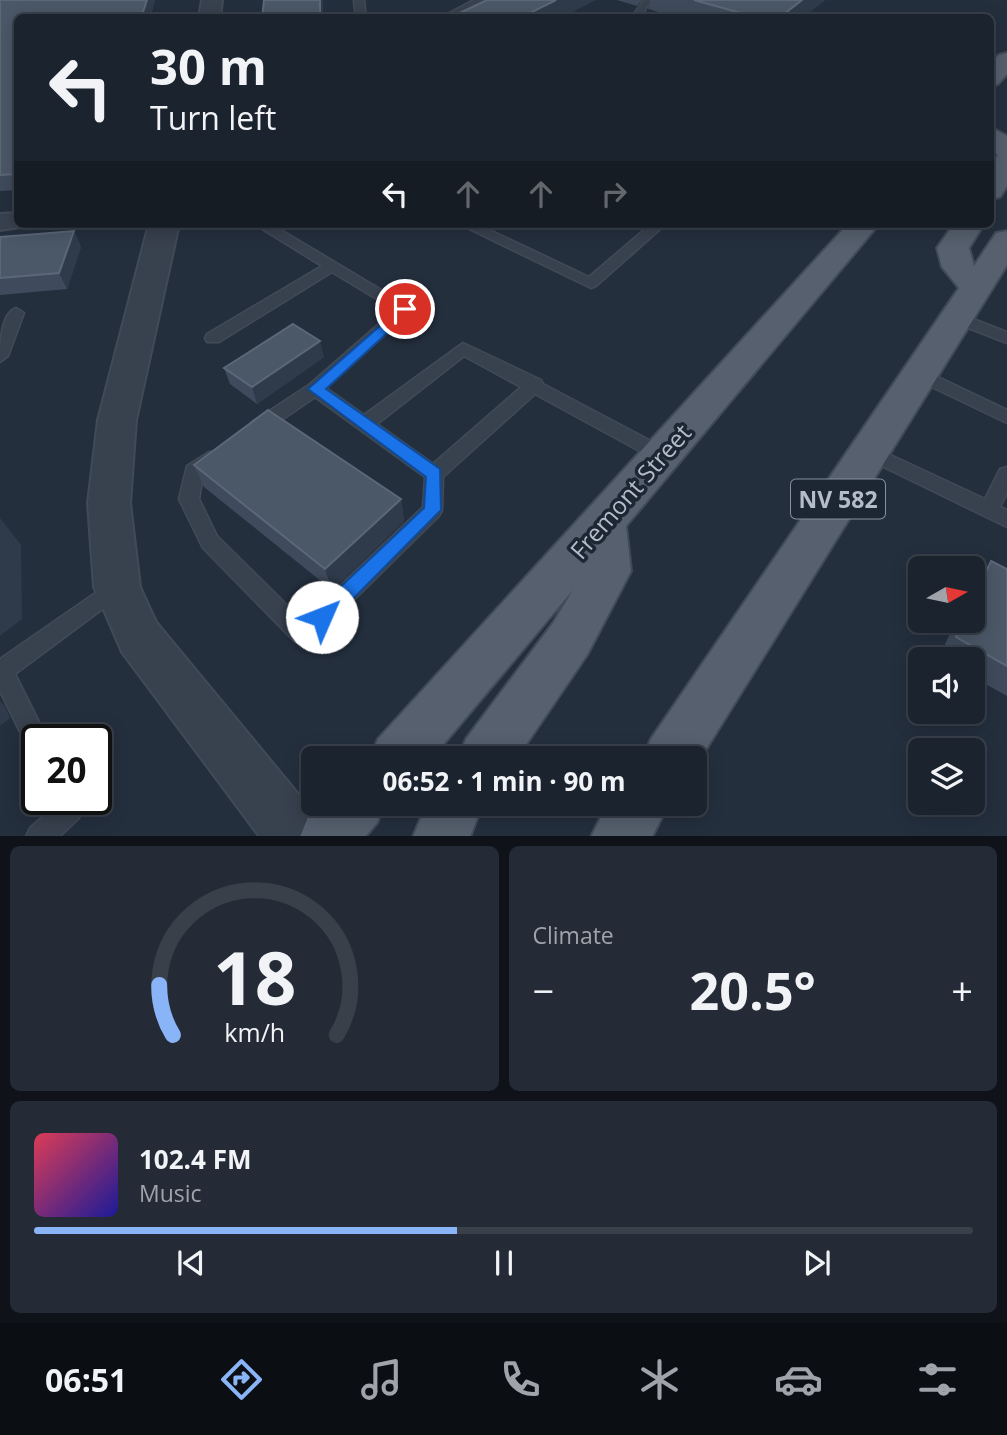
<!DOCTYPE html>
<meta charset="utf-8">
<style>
body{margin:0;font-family:"Open Sans",sans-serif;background:#242b36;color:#f1f3f6;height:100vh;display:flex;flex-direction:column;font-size:26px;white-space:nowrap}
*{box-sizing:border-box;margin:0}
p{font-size:23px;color:#a0a4aa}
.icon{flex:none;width:38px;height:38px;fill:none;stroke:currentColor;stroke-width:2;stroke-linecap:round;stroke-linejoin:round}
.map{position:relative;height:836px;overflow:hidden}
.panel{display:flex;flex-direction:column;gap:10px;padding:10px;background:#0f1319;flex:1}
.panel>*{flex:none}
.hud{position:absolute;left:14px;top:14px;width:980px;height:214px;border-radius:10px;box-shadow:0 4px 18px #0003,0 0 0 2px #39404a;background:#1b232e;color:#f1f3f6;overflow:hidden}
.needle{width:46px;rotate:81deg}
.controls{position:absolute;left:908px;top:556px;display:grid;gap:14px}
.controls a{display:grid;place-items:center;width:77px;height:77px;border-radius:10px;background:#1b232e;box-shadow:0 4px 18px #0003,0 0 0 2px #39404a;font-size:35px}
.speed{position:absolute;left:21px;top:724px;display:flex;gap:14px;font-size:35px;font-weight:700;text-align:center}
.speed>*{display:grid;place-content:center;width:91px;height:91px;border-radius:50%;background:#1b232e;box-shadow:0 4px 18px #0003,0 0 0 2px #39404a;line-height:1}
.speed .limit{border:4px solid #111;border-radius:10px;background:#fff;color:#111}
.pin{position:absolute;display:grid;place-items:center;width:60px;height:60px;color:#fff;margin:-30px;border:4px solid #fff;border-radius:50%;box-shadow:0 2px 7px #0007}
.me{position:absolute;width:77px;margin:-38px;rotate:46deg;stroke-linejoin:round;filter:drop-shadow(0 0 5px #0008)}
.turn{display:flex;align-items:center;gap:24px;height:147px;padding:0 21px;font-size:32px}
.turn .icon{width:91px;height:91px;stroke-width:2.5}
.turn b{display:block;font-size:49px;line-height:60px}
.lanes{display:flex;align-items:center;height:66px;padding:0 21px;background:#0003;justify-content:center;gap:35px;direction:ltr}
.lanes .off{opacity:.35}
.big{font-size:52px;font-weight:700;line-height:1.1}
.panel .widget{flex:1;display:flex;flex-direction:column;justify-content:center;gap:10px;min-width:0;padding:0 24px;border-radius:10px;background:#242b36}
.panel .dial{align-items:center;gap:0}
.dial svg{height:182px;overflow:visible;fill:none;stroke:#39404a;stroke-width:7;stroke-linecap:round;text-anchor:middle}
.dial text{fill:#f1f3f6;stroke:none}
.song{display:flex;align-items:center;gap:21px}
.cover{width:84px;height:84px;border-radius:10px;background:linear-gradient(135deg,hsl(350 70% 55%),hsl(240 70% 35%))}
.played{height:7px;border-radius:4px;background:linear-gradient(90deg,#8ab4f8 45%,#39404a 45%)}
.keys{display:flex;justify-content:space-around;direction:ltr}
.heat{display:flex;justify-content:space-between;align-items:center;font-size:38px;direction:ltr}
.panel .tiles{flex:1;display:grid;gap:10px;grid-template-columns:1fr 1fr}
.widget:last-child{grid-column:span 2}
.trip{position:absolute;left:301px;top:746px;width:406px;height:70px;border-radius:10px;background:#1b232e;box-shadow:0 4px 18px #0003,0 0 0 2px #39404a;font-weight:700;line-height:70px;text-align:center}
.dock{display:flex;height:112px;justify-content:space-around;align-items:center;background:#0b0e12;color:#a0a4aa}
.dock .icon{width:49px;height:49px}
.dock .current{color:#8ab4f8}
.dock b{font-size:32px;color:#f1f3f6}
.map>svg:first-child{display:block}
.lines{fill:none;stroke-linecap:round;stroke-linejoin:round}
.service-casing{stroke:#414a57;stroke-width:3}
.minor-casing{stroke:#414a57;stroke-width:4}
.tertiary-casing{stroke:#414a57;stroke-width:4}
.primary-casing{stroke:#414a57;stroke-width:4}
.service{fill:#38414e;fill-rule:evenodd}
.minor{fill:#38414e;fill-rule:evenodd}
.tertiary{fill:#38414e;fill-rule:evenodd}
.primary{fill:#56606e;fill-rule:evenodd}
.wall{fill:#3f4b5c}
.shaded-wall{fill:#2f3b4b}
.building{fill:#4b5868;stroke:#5c6777;stroke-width:2}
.route{fill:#1a73e8;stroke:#114b97;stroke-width:2}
.labels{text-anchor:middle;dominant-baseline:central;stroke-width:7;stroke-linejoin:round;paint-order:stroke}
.shield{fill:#1d2633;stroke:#878f9c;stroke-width:2}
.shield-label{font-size:23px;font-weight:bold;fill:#b4bcc9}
.street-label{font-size:24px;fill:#b4bcc9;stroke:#1d2633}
</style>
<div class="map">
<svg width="1007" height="837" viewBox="0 0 1007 837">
<rect width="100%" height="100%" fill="#242f3e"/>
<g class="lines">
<defs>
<g id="service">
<polygon points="354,0 364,0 366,18 356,18"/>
<polygon points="474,0 486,0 453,18 440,18"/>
<polygon points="644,0 656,0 647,6 641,18 631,18"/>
<path d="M254,224H271L413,309L326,388L364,415L463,343L541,380L543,384L668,450L671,455L668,460H656L535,394L443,477L442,510L439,516L311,642L303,645L295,642L203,548L179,499L187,466L209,452H221L224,457L203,475L199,499L217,536L303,621L423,507L425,477L315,397L264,432H252L249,427L252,422L309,385L395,310L332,272L219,342H207L205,338L207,334L322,266ZM464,356L521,387L433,464L377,424Z"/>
<polygon points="459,224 477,224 589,277 651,224 666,224 596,286 591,288"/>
<path d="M16,308L24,313L8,356L0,362C0,346 0,314 16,308Z"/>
<polygon points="958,313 1007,332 1007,343 953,322 950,318"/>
<polygon points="919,368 1007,410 1007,423 913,378 911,374 913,370"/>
<polygon points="869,445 985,499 1000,469 1007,467 1007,493 1000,507 1007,510 1007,527 863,457 860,452 863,447"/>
<polygon points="117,578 124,581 127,587 124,593 15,674 48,740 37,740 37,754 29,750 0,691 0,659"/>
<polygon points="53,800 79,800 83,809 79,818 59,837 26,837 30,828 55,806"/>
</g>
<polygon id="minor" points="18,213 18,224 29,224 27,226 0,230 0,214"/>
<g id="tertiary">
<polygon points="202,0 222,0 220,18 199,18"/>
<polygon points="149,224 179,224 136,420 130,503 140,587 156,622 317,817 325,837 260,837 122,652 94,587 88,503 98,420"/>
</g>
<g id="primary">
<polygon points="1007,53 1007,74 998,84 990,86 990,64 999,55"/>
<polygon points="990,127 1007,136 1007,186 1000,197 990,199 990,166 998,155 990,149"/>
<polygon points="848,224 879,224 626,526 631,571 587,655 517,758 458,758 466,739 553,623 573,590 432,758 370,758 378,739"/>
<polygon points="954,224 984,224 969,248 974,266 996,233 1007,231 1007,265 695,767 695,758 643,758 651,739 959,288 942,267 937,248"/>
<polygon points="320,803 385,803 377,823 365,837 300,837 308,817"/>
<polygon points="427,803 483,803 470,837 413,837"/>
<polygon points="608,803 669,803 652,837 591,837"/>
</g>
</defs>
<use href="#service" class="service-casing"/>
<use href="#minor" class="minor-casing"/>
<use href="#tertiary" class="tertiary-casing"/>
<use href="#primary" class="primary-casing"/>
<use href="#service" class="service"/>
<use href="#minor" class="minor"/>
<use href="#tertiary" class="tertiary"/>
<use href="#primary" class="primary"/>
</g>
<g class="wall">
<polygon points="0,0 155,0 150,18 18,18 18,190 0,191"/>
<polygon points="617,0 642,0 637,6"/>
<polygon points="650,0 825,0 802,18 679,18 648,9"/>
<polygon points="74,231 81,247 67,289 0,295 0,237"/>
<polygon points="324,357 257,404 230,384 224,368"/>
<polygon points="194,465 401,499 404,521 332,590 204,487"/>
<polygon points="991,561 1007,569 1007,696 973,677 973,660 944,660 939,657 956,621 973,621 973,586"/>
</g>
<g class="shaded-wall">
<polygon points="147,0 155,0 150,18 141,18"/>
<rect x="320" y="0" width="3" height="18"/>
<polygon points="556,0 596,0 561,18 520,18"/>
<polygon points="802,0 825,0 802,18 779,18"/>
<polygon points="74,231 81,247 67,289 59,273"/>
<polygon points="320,341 324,357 257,404 252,387"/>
<polygon points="401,499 404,521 332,590 325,569"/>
<polygon points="0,518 21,545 22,619 0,636"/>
<polygon points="0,701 5,706 10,718 0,726"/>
</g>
<g class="building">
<polygon points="0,0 147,0 141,18 18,18 18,174 0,175"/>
<polygon points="264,0 320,0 320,18 262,18"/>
<polygon points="487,0 556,0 520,18 449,18"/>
<polygon points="694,0 802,0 779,18 759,18"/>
<polygon points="74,231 59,273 0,278 0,237"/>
<polygon points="293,324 320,341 252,387 224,368"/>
<polygon points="268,410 401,499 325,569 194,465"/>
<polygon points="991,561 1007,569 1007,666 956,637 963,621 973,621 973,600"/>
</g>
<polygon class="route" points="405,304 410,306 410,312 326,389 440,469 441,510 329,623 322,626 315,623 312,617 315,611 424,508 426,477 308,389"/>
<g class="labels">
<rect class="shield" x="791" y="479.5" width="94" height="39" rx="5"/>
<g class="shield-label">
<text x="838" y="499">NV 582</text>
</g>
<g class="street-label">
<text transform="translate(630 491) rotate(-49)">Fremont Street</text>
</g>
</g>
</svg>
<div class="controls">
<a><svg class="needle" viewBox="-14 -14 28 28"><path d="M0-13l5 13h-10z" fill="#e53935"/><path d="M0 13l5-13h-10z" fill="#a0a4aa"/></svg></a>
<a><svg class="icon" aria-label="sound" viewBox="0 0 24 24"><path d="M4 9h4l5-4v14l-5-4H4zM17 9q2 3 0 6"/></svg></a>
<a><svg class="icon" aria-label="layers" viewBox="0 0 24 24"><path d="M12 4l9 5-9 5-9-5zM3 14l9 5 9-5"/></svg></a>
</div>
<div class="speed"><div class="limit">20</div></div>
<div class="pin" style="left:405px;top:309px;background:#d93025"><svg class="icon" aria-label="arrive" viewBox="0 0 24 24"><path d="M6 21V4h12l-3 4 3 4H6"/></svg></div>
<svg class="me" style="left:322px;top:617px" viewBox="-20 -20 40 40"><circle r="19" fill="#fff"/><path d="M0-13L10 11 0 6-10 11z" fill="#1a73e8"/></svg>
<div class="trip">06:52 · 1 min · 90 m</div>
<div class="hud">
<div class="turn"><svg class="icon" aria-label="left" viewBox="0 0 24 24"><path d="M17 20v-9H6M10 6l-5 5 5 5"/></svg><div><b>30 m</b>Turn left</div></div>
<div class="lanes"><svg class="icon" aria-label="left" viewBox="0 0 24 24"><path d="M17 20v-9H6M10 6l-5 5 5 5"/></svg><svg class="icon off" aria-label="ahead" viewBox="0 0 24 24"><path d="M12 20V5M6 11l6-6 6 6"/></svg><svg class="icon off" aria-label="ahead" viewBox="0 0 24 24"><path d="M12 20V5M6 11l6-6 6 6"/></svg><svg class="icon off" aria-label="right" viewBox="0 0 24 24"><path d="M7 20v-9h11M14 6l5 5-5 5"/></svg></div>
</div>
</div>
<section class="panel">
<div class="tiles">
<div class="widget dial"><svg viewBox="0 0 100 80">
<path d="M14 69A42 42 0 1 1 86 69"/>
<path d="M14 69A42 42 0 0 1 8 47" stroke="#8ab4f8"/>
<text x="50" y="56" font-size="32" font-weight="700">18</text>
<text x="50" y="72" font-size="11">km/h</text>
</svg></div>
<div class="widget"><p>Climate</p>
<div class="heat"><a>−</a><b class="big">20.5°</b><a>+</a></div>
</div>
<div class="widget">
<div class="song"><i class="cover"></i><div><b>102.4 FM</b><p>Music</p></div></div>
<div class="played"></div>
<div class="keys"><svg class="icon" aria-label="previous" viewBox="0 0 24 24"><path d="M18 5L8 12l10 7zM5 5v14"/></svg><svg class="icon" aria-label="pause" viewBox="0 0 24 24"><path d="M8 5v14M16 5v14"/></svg><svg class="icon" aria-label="next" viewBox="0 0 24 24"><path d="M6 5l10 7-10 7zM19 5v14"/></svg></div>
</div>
</div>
</section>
<nav class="dock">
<b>06:51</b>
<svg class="icon current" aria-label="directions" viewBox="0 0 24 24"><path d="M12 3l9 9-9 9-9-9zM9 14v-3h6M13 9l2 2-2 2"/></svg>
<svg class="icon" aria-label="music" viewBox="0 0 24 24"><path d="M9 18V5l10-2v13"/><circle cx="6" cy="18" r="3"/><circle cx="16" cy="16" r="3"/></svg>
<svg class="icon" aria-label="phone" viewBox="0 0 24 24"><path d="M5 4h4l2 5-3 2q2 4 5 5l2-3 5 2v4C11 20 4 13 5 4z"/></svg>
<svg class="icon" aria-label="climate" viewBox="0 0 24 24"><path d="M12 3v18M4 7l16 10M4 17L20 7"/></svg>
<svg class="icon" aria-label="car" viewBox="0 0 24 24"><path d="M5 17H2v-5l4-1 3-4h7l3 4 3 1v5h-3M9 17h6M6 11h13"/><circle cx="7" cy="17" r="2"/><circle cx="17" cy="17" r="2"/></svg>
<svg class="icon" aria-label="filters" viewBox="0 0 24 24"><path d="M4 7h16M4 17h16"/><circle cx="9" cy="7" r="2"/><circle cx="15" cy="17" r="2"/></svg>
</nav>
